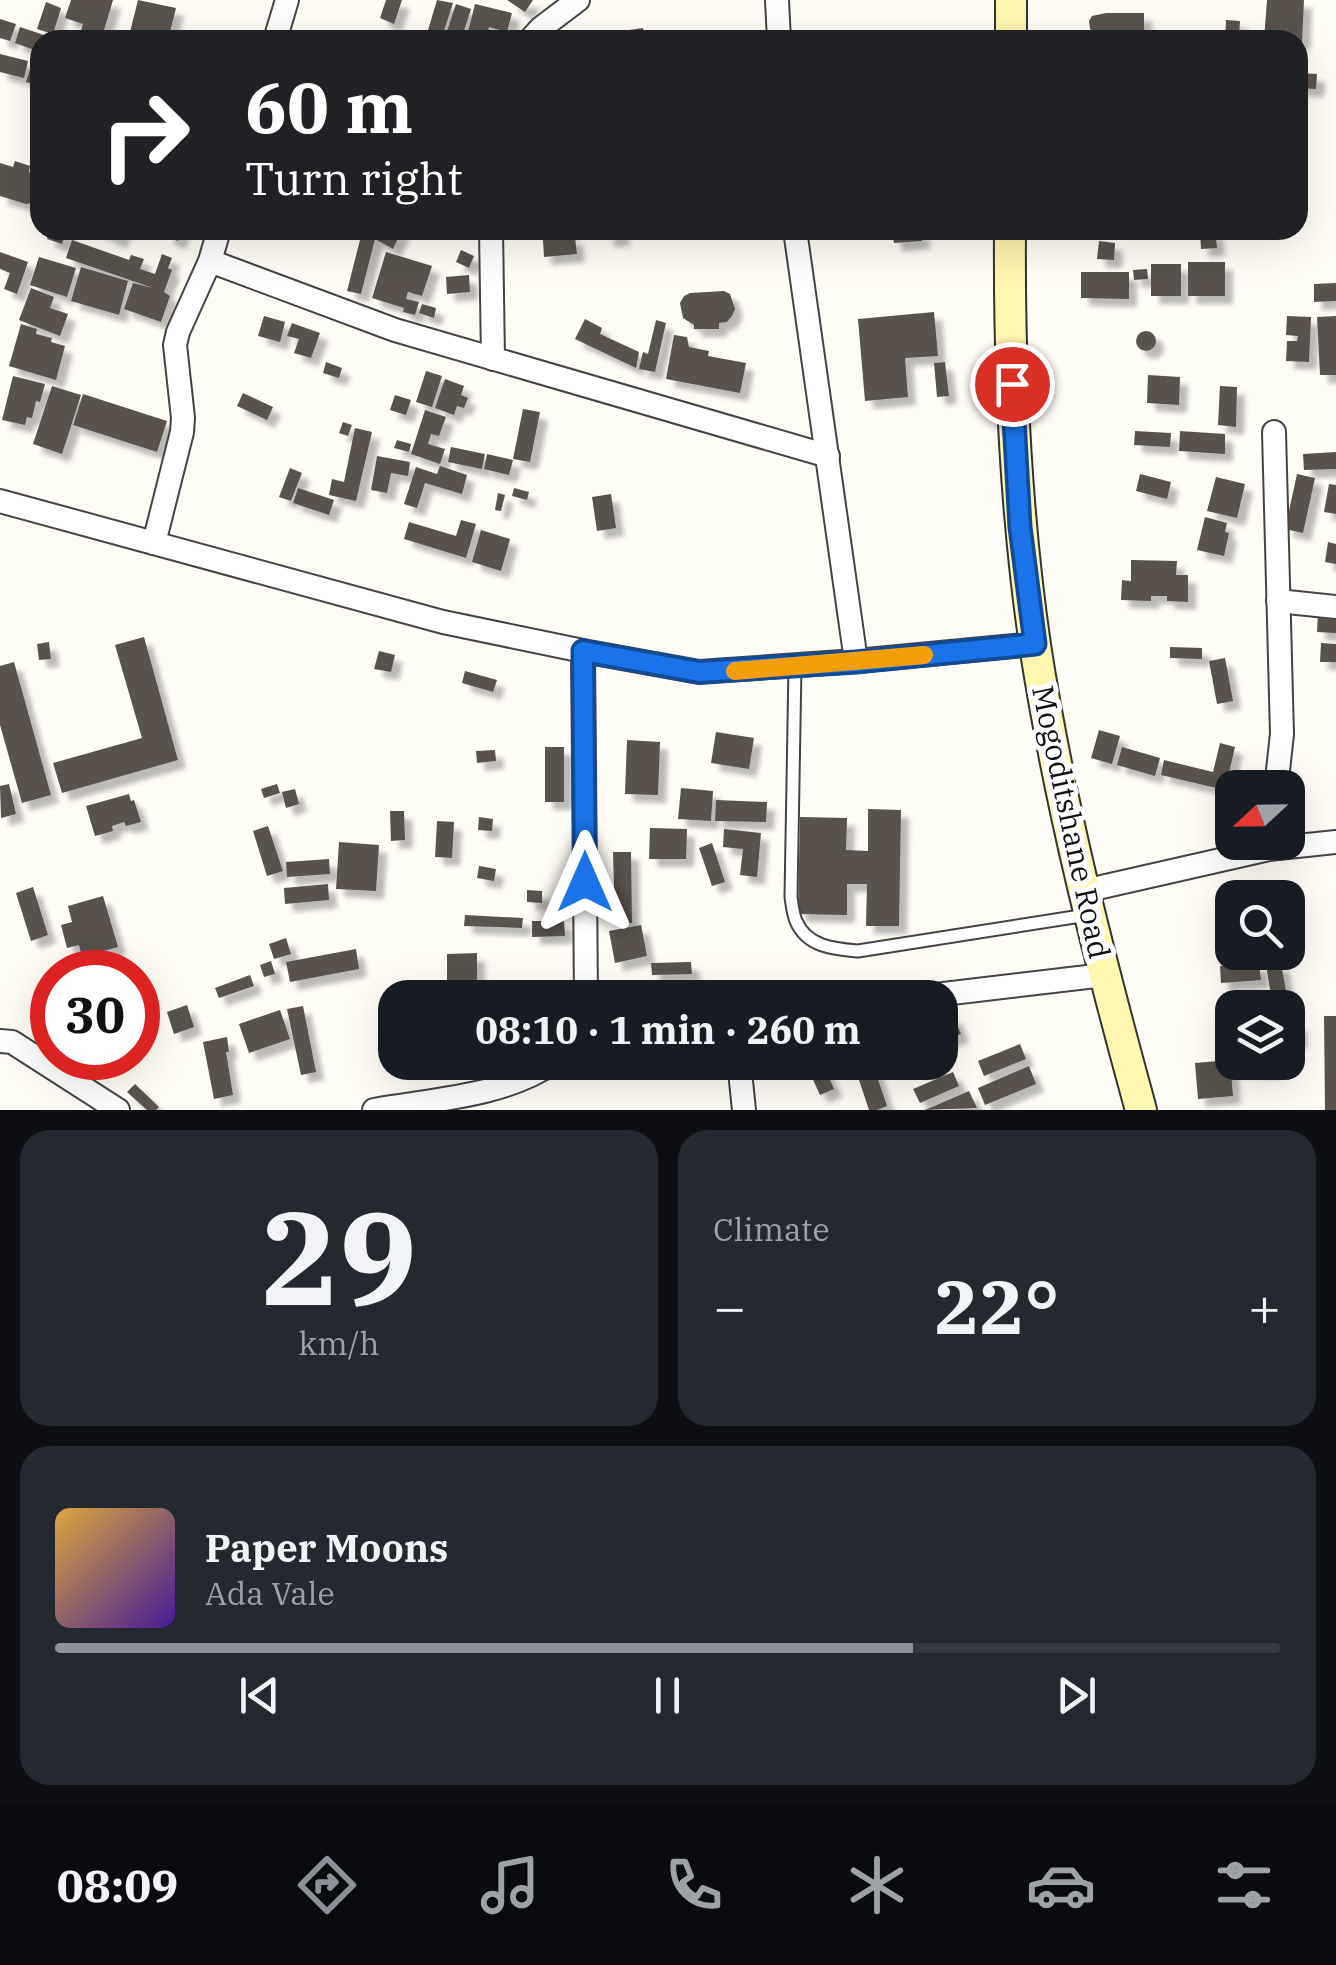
<!DOCTYPE html>
<meta charset="utf-8">
<style>
body{margin:0;font-family:"IBM Plex Serif",serif;background:#242831;color:#f1f3f6;height:100vh;display:flex;flex-direction:column;font-size:38px;white-space:nowrap}
*{box-sizing:border-box;margin:0}
p{font-size:32px;color:#9ea1a6}
.icon{flex:none;width:55px;height:55px;fill:none;stroke:currentColor;stroke-width:2;stroke-linecap:round;stroke-linejoin:round}
.map{position:relative;height:1110px;overflow:hidden}
.side{display:flex;flex-direction:column;gap:20px;padding:20px;background:#0d0f14;flex:1}
.side>*{flex:none}
.banner{position:absolute;left:30px;top:30px;width:1278px;height:210px;border-radius:30px;box-shadow:0 10px 40px #0002;background:#202124;color:#fff;overflow:hidden}
.needle{width:65px;rotate:248deg}
.fabs{position:absolute;left:1215px;top:770px;display:grid;gap:20px}
.fabs a{display:grid;place-items:center;width:90px;height:90px;border-radius:20px;background:#171b24;box-shadow:0 10px 40px #0002;font-size:50px}
.speed{position:absolute;left:30px;top:950px;display:flex;gap:20px;font-size:50px;font-weight:700;text-align:center}
.speed>*{display:grid;place-content:center;width:130px;height:130px;border-radius:50%;background:#171b24;box-shadow:0 10px 40px #0002;line-height:1}
.speed .limit{border:15px solid #d22;background:#fff;color:#111}
.pin{position:absolute;display:grid;place-items:center;width:85px;height:85px;color:#fff;margin:-42px;border:5px solid #fff;border-radius:50%;box-shadow:0 2px 10px #0007}
.me{position:absolute;width:110px;margin:-55px;rotate:0deg;stroke-linejoin:round;filter:drop-shadow(0 0 8px #0008)}
.turn{display:flex;align-items:center;gap:35px;height:210px;padding:0 50px;font-size:45px}
.turn .icon{width:130px;height:130px;stroke-width:2.5}
.turn b{display:block;font-size:70px;line-height:85px}
.big{font-size:75px;font-weight:800;line-height:1.1}
.side .card{flex:1;display:flex;flex-direction:column;justify-content:center;gap:15px;min-width:0;padding:0 35px;border-radius:30px;background:#242831}
.side .dial{align-items:center;gap:0}
.dial b{font-size:130px;line-height:1}
.song{display:flex;align-items:center;gap:30px}
.cover{width:120px;height:120px;border-radius:15px;background:linear-gradient(135deg,hsl(40 70% 55%),hsl(260 70% 35%))}
.played{height:10px;border-radius:5px;background:linear-gradient(90deg,#8c9099 70%,#363941 70%)}
.keys{display:flex;justify-content:space-around;direction:ltr}
.heat{display:flex;justify-content:space-between;align-items:center;font-size:55px;direction:ltr}
.side .tiles{flex:1;display:grid;gap:20px;grid-template-columns:1fr 1fr}
.card:last-child{grid-column:span 2}
.trip{position:absolute;left:378px;top:980px;width:580px;height:100px;border-radius:30px;background:#171b24;box-shadow:0 10px 40px #0002;font-weight:800;line-height:100px;text-align:center}
.tab-bar{display:flex;height:160px;justify-content:space-around;align-items:center;background:#090b0e;color:#9ea1a6}
.tab-bar .icon{width:70px;height:70px}
.tab-bar .selected{color:#8c9099}
.tab-bar b{font-size:45px;color:#f1f3f6}
.map>svg:first-child{display:block}
.building{fill:#5a524d;filter:url(#shadow)}
.lines{fill:none;stroke-linecap:round;stroke-linejoin:round}
.service-casing{stroke:#444;stroke-width:15}
.minor-casing{stroke:#444;stroke-width:26}
.secondary-casing{stroke:#333;stroke-width:34}
.service{stroke:#fff;stroke-width:11}
.minor{stroke:#fff;stroke-width:22}
.secondary{stroke:#fff6b0;stroke-width:30}
.route-casing{stroke:#114b97;stroke-width:25}
.route{stroke:#1a73e8;stroke-width:18}
.slow{stroke:#f59e0b;stroke-width:18}
.labels{text-anchor:middle;dominant-baseline:central;stroke-width:10;stroke-linejoin:round;paint-order:stroke}
.street-label{font-size:30px;fill:#111;stroke:#fff}
</style>
<div class="map">
<svg width="1336" height="1110" viewBox="0 0 1336 1110">
<defs>
<filter id="shadow"><feDropShadow dx="8" dy="8" stdDeviation="2.5" flood-color="#0004"/></filter>
</defs>
<rect width="100%" height="100%" fill="#fffdf5"/>
<g class="building">
<polygon points="71,0 113,0 102,37 81,31 83,24 65,18"/>
<polygon points="138,0 176,8 168,40 128,40"/>
<polygon points="386,0 402,0 394,24 380,18"/>
<polygon points="437,0 453,3 441,40 425,40"/>
<polygon points="507,0 533,0 525,12"/>
<polygon points="1267,0 1304,0 1302,43 1298,43 1298,40 1264,40"/>
<polygon points="46,2 61,8 53,34 37,29"/>
<polygon points="456,4 471,9 461,40 444,40"/>
<polygon points="475,4 512,13 507,32 489,27 486,40 466,40"/>
<polygon points="1106,13 1144,13 1144,40 1105,40 1104,33 1095,33 1090,29 1089,21 1092,16"/>
<polygon points="0,19 16,24 10,41 0,38"/>
<polygon points="1226,20 1240,21 1239,40 1225,40"/>
<polygon points="20,27 50,37 49,40 40,40 40,52 15,43"/>
<polygon points="643,28 645,40 623,40 622,31"/>
<polygon points="798,30 819,30 820,40 798,40"/>
<polygon points="891,34 892,40 850,40 850,35"/>
<polygon points="0,54 28,61 24,78 0,72"/>
<polygon points="33,60 40,62 40,86 26,82"/>
<polygon points="1298,73 1317,74 1316,89 1298,88"/>
<polygon points="15,161 30,166 29,172 40,176 31,203 26,204 0,196 0,163 13,167"/>
<polygon points="50,230 67,230 62,244 47,239"/>
<polygon points="95,230 123,230 119,240"/>
<polygon points="168,230 182,230 178,241 165,236"/>
<polygon points="364,230 402,230 393,249 375,239 361,294 347,291 361,236"/>
<polygon points="541,230 573,230 573,232 542,237"/>
<polygon points="606,230 621,230 622,238 606,239"/>
<polygon points="892,230 921,230 922,241 894,243"/>
<polygon points="1200,230 1215,230 1217,248 1201,249"/>
<polygon points="575,237 577,254 544,257 543,240"/>
<polygon points="72,240 129,260 131,255 144,259 140,269 155,274 162,254 172,258 168,268 172,270 164,292 170,296 161,322 124,309 133,283 153,288 66,258"/>
<polygon points="1099,241 1115,243 1114,260 1097,259"/>
<polygon points="461,250 474,256 469,268 456,262"/>
<polygon points="0,252 28,262 17,294 4,289 10,273 0,269"/>
<polygon points="386,252 432,266 422,296 408,292 406,299 419,302 415,315 403,312 404,308 372,298"/>
<polygon points="39,257 76,268 67,297 30,285"/>
<rect x="1188" y="262" width="37" height="34"/>
<rect x="1151" y="264" width="30" height="32"/>
<polygon points="81,267 128,281 119,315 71,301"/>
<polygon points="1147,269 1148,279 1134,280 1133,270"/>
<polygon points="1081,272 1129,272 1129,299 1081,298"/>
<polygon points="469,275 470,292 447,294 446,277"/>
<polygon points="1336,283 1336,301 1314,302 1314,284"/>
<polygon points="31,288 54,297 50,308 68,314 60,336 19,320"/>
<polygon points="724,291 730,294 735,309 732,316 727,322 719,323 719,329 694,329 694,325 683,318 680,303 684,296 690,293"/>
<polygon points="422,304 436,308 434,318 419,313"/>
<polygon points="934,312 938,356 905,358 908,397 865,401 858,319"/>
<polygon points="264,316 285,322 280,342 258,336"/>
<polygon points="1287,316 1311,317 1309,362 1286,361 1287,341 1297,341 1298,336 1286,335"/>
<polygon points="1336,316 1336,375 1320,375 1317,317"/>
<polygon points="585,319 602,328 600,334 639,352 636,368 575,339"/>
<polygon points="656,320 666,323 655,372 639,369 643,352 648,354"/>
<polygon points="292,323 320,333 311,358 294,353 299,339 287,336"/>
<polygon points="21,324 37,329 36,334 52,338 51,342 65,346 56,380 9,366"/>
<circle cx="1146" cy="341" r="10"/>
<polygon points="674,335 687,337 689,347 709,351 708,356 746,363 740,393 666,379"/>
<polygon points="326,362 342,368 339,378 323,373"/>
<polygon points="945,362 949,396 937,397 934,363"/>
<polygon points="426,371 442,376 432,407 416,402"/>
<polygon points="1148,375 1180,377 1179,405 1147,403"/>
<polygon points="13,376 45,384 40,402 36,401 32,418 27,417 25,425 2,420"/>
<polygon points="445,379 464,386 461,395 468,398 464,408 457,406 454,415 435,408"/>
<polygon points="52,386 81,395 62,454 33,444"/>
<polygon points="1220,386 1237,387 1236,427 1218,425"/>
<polygon points="243,393 273,407 267,420 237,406"/>
<polygon points="83,394 167,421 157,452 73,425"/>
<polygon points="395,395 411,400 406,415 390,410"/>
<polygon points="523,409 540,412 530,462 513,459"/>
<polygon points="425,410 446,417 439,436 431,434 428,444 445,449 440,464 411,454"/>
<polygon points="343,422 352,425 348,436 339,433"/>
<polygon points="355,428 372,432 356,501 329,495 332,479 344,482"/>
<polygon points="1135,431 1171,433 1170,447 1134,445"/>
<polygon points="1180,431 1225,434 1225,454 1179,451"/>
<polygon points="397,440 411,444 409,452 394,448"/>
<polygon points="451,447 485,454 482,469 448,462"/>
<polygon points="1336,452 1336,469 1304,470 1303,454"/>
<polygon points="487,454 513,460 509,475 484,469"/>
<polygon points="377,456 410,462 408,476 391,473 387,493 371,490"/>
<polygon points="440,466 467,475 462,494 425,483 417,508 404,504 416,467 437,474"/>
<polygon points="290,468 302,473 291,501 279,497"/>
<polygon points="1140,474 1171,482 1167,499 1136,491"/>
<polygon points="1297,474 1315,478 1303,533 1285,529"/>
<polygon points="1216,477 1245,484 1237,518 1207,511"/>
<polygon points="1329,484 1336,485 1336,514 1324,512"/>
<polygon points="298,488 334,500 329,515 293,503"/>
<polygon points="514,488 529,492 527,500 512,496"/>
<polygon points="498,493 505,495 501,511 495,510"/>
<polygon points="611,494 616,528 597,531 592,497"/>
<polygon points="1205,517 1227,523 1225,532 1229,533 1224,556 1197,550"/>
<polygon points="461,520 476,524 466,558 404,539 409,522 456,536"/>
<polygon points="481,530 510,539 501,571 472,562"/>
<polygon points="1328,542 1336,544 1336,564 1325,562"/>
<polygon points="1131,560 1177,561 1176,575 1188,575 1188,602 1167,601 1167,596 1151,596 1151,601 1121,600 1122,580 1131,581"/>
<polygon points="1318,613 1336,614 1336,633 1317,632"/>
<polygon points="144,637 178,760 62,793 53,763 142,738 115,645"/>
<polygon points="49,642 51,659 39,660 37,644"/>
<polygon points="1321,643 1336,644 1336,662 1320,662"/>
<polygon points="1170,647 1202,648 1202,659 1170,658"/>
<polygon points="379,651 395,655 391,672 374,669"/>
<polygon points="1225,658 1233,701 1217,704 1209,661"/>
<polygon points="14,662 51,795 22,803 0,725 0,666"/>
<polygon points="465,671 497,680 493,692 462,683"/>
<polygon points="1099,730 1120,736 1112,764 1091,758"/>
<polygon points="716,732 754,738 749,769 711,763"/>
<polygon points="627,740 660,742 658,795 625,794"/>
<polygon points="1220,743 1235,747 1225,790 1161,775 1164,760 1213,772"/>
<rect x="545" y="747" width="19" height="55"/>
<polygon points="1122,747 1160,758 1155,776 1117,765"/>
<polygon points="495,750 496,761 477,763 476,751"/>
<polygon points="9,784 16,814 1,818 0,786"/>
<polygon points="277,784 280,793 264,798 261,789"/>
<polygon points="681,788 713,791 711,821 678,819"/>
<polygon points="295,789 299,804 286,808 282,792"/>
<polygon points="129,794 131,801 134,800 141,822 126,826 124,822 112,826 113,831 95,836 86,806"/>
<polygon points="716,800 767,802 766,822 715,821"/>
<polygon points="868,809 901,810 899,926 866,926 867,884 847,884 847,915 798,914 800,817 847,818 846,850 868,851"/>
<polygon points="390,811 404,811 405,840 391,841"/>
<polygon points="479,817 493,819 492,831 478,830"/>
<polygon points="437,821 454,822 452,858 435,857"/>
<polygon points="268,826 283,871 267,876 253,831"/>
<polygon points="650,828 687,829 686,859 649,859"/>
<polygon points="724,829 761,833 757,877 740,875 743,849 723,847"/>
<polygon points="339,842 379,845 376,891 336,889"/>
<polygon points="712,843 725,882 712,886 699,848"/>
<polygon points="613,852 631,852 632,923 615,923"/>
<polygon points="329,859 330,874 287,877 286,862"/>
<polygon points="479,866 496,869 494,881 477,878"/>
<polygon points="328,884 329,900 285,904 284,888"/>
<polygon points="33,887 48,935 31,941 16,893"/>
<polygon points="527,890 542,891 542,903 527,902"/>
<polygon points="103,896 118,947 82,957 79,945 67,948 61,925 72,922 68,906"/>
<polygon points="465,915 523,918 522,928 464,926"/>
<polygon points="532,921 564,921 565,936 532,937"/>
<polygon points="641,925 647,956 615,963 609,931"/>
<polygon points="286,938 291,954 274,959 269,944"/>
<polygon points="356,949 359,969 290,982 286,962"/>
<polygon points="477,953 477,983 447,983 447,954"/>
<polygon points="271,961 275,974 264,977 260,965"/>
<polygon points="691,962 692,974 652,975 651,963"/>
<polygon points="1281,963 1289,1008 1273,1008 1266,965"/>
<polygon points="1259,964 1261,980 1221,983 1220,966"/>
<polygon points="250,975 254,986 219,998 215,988"/>
<polygon points="497,983 544,991 543,998 495,998"/>
<polygon points="187,1005 194,1027 174,1034 167,1012"/>
<polygon points="303,1006 316,1072 301,1075 287,1009"/>
<polygon points="280,1010 290,1039 249,1053 239,1024"/>
<polygon points="953,1015 961,1034 947,1040 940,1020"/>
<polygon points="1324,1016 1336,1016 1336,1110 1325,1110"/>
<polygon points="1288,1024 1299,1024 1299,1040 1288,1041"/>
<polygon points="227,1037 229,1052 226,1052 233,1095 214,1099 203,1042"/>
<polygon points="1020,1044 1026,1059 984,1076 978,1061"/>
<polygon points="1230,1060 1233,1096 1198,1099 1195,1063"/>
<polygon points="805,1062 822,1062 834,1089 820,1095"/>
<polygon points="1235,1062 1251,1062 1251,1069 1235,1070"/>
<polygon points="1253,1062 1274,1062 1274,1070 1253,1071"/>
<polygon points="873,1065 887,1106 877,1110 869,1110 856,1071"/>
<polygon points="1029,1066 1036,1084 985,1105 978,1088"/>
<polygon points="953,1072 959,1086 920,1103 913,1089"/>
<polygon points="135,1084 159,1107 156,1110 147,1110 127,1092"/>
<polygon points="969,1091 977,1108 925,1110"/>
</g>
<g class="lines">
<defs>
<path id="service" d="M795,666L791,897C792,904 793,914 796,921C807,947 834,949 858,951L1087,915"/>
<g id="minor">
<polyline points="777,0 779,40"/>
<polyline points="275,40 287,0"/>
<polyline points="530,40 541,28 578,0"/>
<polyline points="491,230 493,359"/>
<polyline points="795,230 856,661"/>
<polyline points="210,261 395,330 828,456"/>
<polyline points="1274,432 1282,734 1276,788"/>
<polyline points="0,501 443,622 583,651 699,672 856,661 1035,644"/>
<polyline points="154,543 182,432 183,418 175,345 178,332 210,261 219,230"/>
<polyline points="1278,601 1336,607"/>
<polyline points="583,651 586,998"/>
<polyline points="1084,891 1269,849 1336,842"/>
<polyline points="910,998 1104,975"/>
<polyline points="0,1041 12,1042 118,1110"/>
<polyline points="739,1062 744,1110"/>
<path d="M374,1110C435,1099 502,1097 554,1062"/>
</g>
<g id="secondary">
<polyline points="1011,40 1011,0"/>
<path d="M1010,230C1009,368 1015,508 1035,645C1059,802 1099,957 1141,1110"/>
</g>
</defs>
<use href="#service" class="service-casing"/>
<use href="#minor" class="minor-casing"/>
<use href="#secondary" class="secondary-casing"/>
<use href="#service" class="service"/>
<use href="#minor" class="minor"/>
<use href="#secondary" class="secondary"/>
</g>
<g class="lines">
<defs>
<polyline id="route" points="585,882 583,651 699,672 856,662 1035,644 1020,527 1012,384"/>
</defs>
<use href="#route" class="route-casing"/>
<use href="#route" class="route"/>
<polyline class="slow" points="735,671 924,655"/>
</g>
<g class="labels">
<g class="street-label">
<text transform="translate(1072 822) rotate(78)">Mogoditshane Road</text>
</g>
</g>
</svg>
<div class="fabs">
<a><svg class="needle" viewBox="-14 -14 28 28"><path d="M0-13l5 13h-10z" fill="#e53935"/><path d="M0 13l5-13h-10z" fill="#9ea1a6"/></svg></a>
<a><svg class="icon" aria-label="search" viewBox="0 0 24 24"><circle cx="10" cy="10" r="6"/><path d="M15 15l6 6"/></svg></a>
<a><svg class="icon" aria-label="layers" viewBox="0 0 24 24"><path d="M12 4l9 5-9 5-9-5zM3 14l9 5 9-5"/></svg></a>
</div>
<div class="speed"><div class="limit">30</div></div>
<div class="pin" style="left:1012px;top:384px;background:#d93025"><svg class="icon" aria-label="arrive" viewBox="0 0 24 24"><path d="M6 21V4h12l-3 4 3 4H6"/></svg></div>
<svg class="me" style="left:585px;top:882px" viewBox="-20 -20 40 40"><path d="M0-17L14 15 0 8-14 15z" fill="#1a73e8" stroke="#fff" stroke-width="4"/></svg>
<div class="trip">08:10 · 1 min · 260 m</div>
<div class="banner">
<div class="turn"><svg class="icon" aria-label="right" viewBox="0 0 24 24"><path d="M7 20v-9h11M14 6l5 5-5 5"/></svg><div><b>60 m</b>Turn right</div></div>
</div>
</div>
<section class="side">
<div class="tiles">
<div class="card dial"><b>29</b><p>km/h</p></div>
<div class="card"><p>Climate</p>
<div class="heat"><a>−</a><b class="big">22°</b><a>+</a></div>
</div>
<div class="card">
<div class="song"><i class="cover"></i><div><b>Paper Moons</b><p>Ada Vale</p></div></div>
<div class="played"></div>
<div class="keys"><svg class="icon" aria-label="previous" viewBox="0 0 24 24"><path d="M18 5L8 12l10 7zM5 5v14"/></svg><svg class="icon" aria-label="pause" viewBox="0 0 24 24"><path d="M8 5v14M16 5v14"/></svg><svg class="icon" aria-label="next" viewBox="0 0 24 24"><path d="M6 5l10 7-10 7zM19 5v14"/></svg></div>
</div>
</div>
</section>
<nav class="tab-bar">
<b>08:09</b>
<svg class="icon selected" aria-label="directions" viewBox="0 0 24 24"><path d="M12 3l9 9-9 9-9-9zM9 14v-3h6M13 9l2 2-2 2"/></svg>
<svg class="icon" aria-label="music" viewBox="0 0 24 24"><path d="M9 18V5l10-2v13"/><circle cx="6" cy="18" r="3"/><circle cx="16" cy="16" r="3"/></svg>
<svg class="icon" aria-label="phone" viewBox="0 0 24 24"><path d="M5 4h4l2 5-3 2q2 4 5 5l2-3 5 2v4C11 20 4 13 5 4z"/></svg>
<svg class="icon" aria-label="climate" viewBox="0 0 24 24"><path d="M12 3v18M4 7l16 10M4 17L20 7"/></svg>
<svg class="icon" aria-label="car" viewBox="0 0 24 24"><path d="M5 17H2v-5l4-1 3-4h7l3 4 3 1v5h-3M9 17h6M6 11h13"/><circle cx="7" cy="17" r="2"/><circle cx="17" cy="17" r="2"/></svg>
<svg class="icon" aria-label="filters" viewBox="0 0 24 24"><path d="M4 7h16M4 17h16"/><circle cx="9" cy="7" r="2"/><circle cx="15" cy="17" r="2"/></svg>
</nav>
